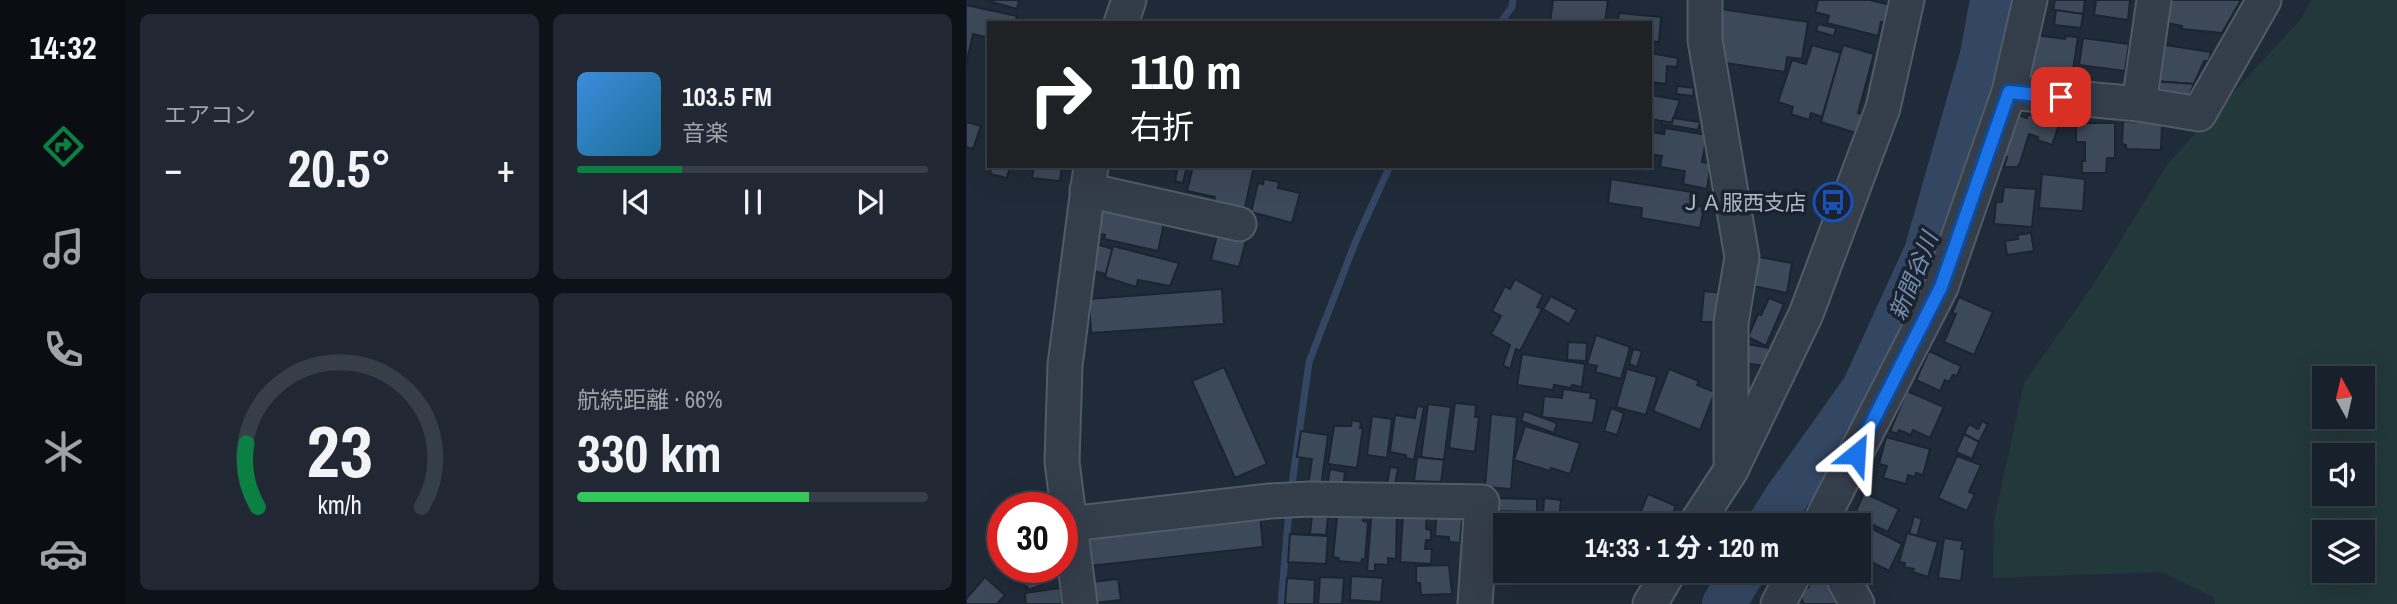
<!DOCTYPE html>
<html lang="ja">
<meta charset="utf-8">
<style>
body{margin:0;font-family:"Archivo Narrow","Noto Sans JP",sans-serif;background:#212833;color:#f1f3f6;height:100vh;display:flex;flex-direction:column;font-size:26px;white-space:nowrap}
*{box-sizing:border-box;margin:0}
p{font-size:23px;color:#9fa3a9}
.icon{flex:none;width:38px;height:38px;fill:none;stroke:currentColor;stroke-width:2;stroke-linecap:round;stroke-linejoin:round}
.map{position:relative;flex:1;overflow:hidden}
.panel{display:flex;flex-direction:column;gap:14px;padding:14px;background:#0d1218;width:840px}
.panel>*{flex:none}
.hud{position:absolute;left:21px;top:21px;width:665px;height:147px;border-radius:0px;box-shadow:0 7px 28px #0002,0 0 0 2px #363e47;background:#202124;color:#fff;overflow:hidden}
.needle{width:46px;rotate:352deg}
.tools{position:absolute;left:1346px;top:366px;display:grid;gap:14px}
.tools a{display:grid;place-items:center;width:63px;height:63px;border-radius:0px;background:#18202b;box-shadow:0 7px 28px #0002,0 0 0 2px #363e47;font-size:35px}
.speed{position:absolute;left:21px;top:492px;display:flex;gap:14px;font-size:35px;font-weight:700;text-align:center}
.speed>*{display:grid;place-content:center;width:91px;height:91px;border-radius:50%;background:#18202b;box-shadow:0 7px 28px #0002,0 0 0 2px #363e47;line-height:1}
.speed .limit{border:10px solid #d22;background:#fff;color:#111}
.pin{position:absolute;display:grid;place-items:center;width:60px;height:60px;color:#fff;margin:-30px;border-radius:14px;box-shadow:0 4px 10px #0006}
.me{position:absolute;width:77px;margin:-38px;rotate:27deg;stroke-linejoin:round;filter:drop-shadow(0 0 5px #0008)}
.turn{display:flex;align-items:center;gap:24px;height:147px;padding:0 28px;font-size:32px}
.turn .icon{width:91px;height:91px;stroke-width:2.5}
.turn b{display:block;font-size:49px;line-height:60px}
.big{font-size:52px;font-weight:700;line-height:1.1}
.panel .tile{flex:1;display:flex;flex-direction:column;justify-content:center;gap:10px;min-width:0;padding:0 24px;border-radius:10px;background:#212833}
.panel .dial{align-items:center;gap:0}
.dial svg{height:182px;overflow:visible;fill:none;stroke:#363e47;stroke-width:7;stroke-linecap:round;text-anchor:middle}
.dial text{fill:#f1f3f6;stroke:none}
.song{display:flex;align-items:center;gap:21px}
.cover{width:84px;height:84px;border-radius:10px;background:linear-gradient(135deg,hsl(210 70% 55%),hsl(200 70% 35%))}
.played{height:7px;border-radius:4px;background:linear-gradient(90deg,#0b8043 30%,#363e47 30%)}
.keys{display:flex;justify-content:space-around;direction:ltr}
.heat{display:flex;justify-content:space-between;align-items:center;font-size:38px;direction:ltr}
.charge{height:10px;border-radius:5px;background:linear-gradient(90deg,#34c759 66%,#363e47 0)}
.panel .tiles{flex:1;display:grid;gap:14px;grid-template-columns:repeat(2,1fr)}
.trip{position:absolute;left:527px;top:513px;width:378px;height:70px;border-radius:0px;background:#18202b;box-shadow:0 7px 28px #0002,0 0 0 2px #363e47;font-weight:700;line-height:70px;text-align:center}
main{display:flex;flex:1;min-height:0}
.tabs{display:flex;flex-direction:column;width:126px;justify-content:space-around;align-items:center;background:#0a0d11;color:#9fa3a9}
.tabs .icon{width:49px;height:49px}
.tabs .current{color:#0b8043}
.tabs b{font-size:32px;color:#f1f3f6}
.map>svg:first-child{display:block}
.green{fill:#22383a;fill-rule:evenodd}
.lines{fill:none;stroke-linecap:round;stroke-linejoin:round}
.stream{stroke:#334662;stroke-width:7}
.river{stroke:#334662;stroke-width:44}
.building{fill:#3c4959;stroke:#1b2430;stroke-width:2}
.minor-casing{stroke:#515b67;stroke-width:37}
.minor{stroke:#343d4a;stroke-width:33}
.route-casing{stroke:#114b97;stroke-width:18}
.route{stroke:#1a73e8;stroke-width:12}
.labels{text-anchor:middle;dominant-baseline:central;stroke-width:7;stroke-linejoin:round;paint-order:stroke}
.poi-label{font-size:21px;fill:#aeb8c6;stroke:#19222e;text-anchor:end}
.water-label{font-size:23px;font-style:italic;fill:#758eb0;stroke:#19222e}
</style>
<main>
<nav class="tabs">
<b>14:32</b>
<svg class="icon current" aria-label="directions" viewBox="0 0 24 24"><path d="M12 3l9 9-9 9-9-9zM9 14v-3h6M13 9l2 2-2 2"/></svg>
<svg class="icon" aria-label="music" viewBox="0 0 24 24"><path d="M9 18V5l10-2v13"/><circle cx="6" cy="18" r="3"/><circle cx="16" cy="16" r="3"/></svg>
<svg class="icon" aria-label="phone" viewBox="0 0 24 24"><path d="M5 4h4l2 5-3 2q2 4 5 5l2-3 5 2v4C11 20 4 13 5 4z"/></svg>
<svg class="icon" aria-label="climate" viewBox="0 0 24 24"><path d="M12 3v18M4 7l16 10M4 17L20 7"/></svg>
<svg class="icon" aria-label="car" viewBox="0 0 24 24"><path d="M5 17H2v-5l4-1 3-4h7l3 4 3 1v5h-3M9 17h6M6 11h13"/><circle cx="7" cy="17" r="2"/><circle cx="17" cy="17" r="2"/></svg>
</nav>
<section class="panel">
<div class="tiles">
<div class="tile"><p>エアコン</p>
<div class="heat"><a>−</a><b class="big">20.5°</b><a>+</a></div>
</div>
<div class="tile">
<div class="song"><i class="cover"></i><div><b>103.5 FM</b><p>音楽</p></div></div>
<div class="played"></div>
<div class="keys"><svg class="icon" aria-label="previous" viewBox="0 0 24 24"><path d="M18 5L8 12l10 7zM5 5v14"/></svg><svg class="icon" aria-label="pause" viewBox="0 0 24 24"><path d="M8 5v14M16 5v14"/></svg><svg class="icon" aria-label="next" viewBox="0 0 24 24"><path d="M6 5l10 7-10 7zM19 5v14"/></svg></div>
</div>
<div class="tile dial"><svg viewBox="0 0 100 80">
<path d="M14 69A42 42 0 1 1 86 69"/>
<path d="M14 69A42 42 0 0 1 9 41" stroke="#0b8043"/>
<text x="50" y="56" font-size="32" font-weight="700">23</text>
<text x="50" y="72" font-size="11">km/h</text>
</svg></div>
<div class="tile"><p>航続距離 · 66%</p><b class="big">330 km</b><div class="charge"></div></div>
</div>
</section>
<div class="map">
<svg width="1431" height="604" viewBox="0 0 1431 604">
<rect width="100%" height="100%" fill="#202b39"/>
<path class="green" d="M1346,0H1431V604H1249L1247,597L1196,572L1027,578L1028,520L1058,383L1127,285L1203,162L1334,20ZM1358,378H1396V416H1358ZM1358,455H1396V494H1358ZM1358,532H1396V570H1358Z"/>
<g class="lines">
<g class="stream">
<polyline points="534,23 546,7 547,0"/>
<polyline points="325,491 343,362 391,238 424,166"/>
<polyline points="315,604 323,510"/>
</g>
<g class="river">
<polyline points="803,525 819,499 898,388 960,252 1016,55 1026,0"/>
<polyline points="758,604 778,570"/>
</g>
</g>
<g class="building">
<polygon points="19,0 53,0 51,9"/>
<polygon points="587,0 642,0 639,23 584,23"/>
<polygon points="852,0 904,0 929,6 924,24 915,22 912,36 861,23 863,16 849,12"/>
<polygon points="1089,0 1119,0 1117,14 1087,10"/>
<polygon points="1130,0 1164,0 1162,20 1128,15"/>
<polygon points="1204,0 1275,0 1256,33 1215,29 1216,26 1201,23"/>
<polygon points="0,5 51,16 49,23 23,23 23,38 7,34 0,65"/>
<polygon points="755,9 842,22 836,59 821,57 819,72 747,61"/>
<polygon points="1090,10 1117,14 1115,28 1088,25"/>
<polygon points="653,13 695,17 693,42 684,41 684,23 652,23"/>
<polygon points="852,24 870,28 868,36 850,31"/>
<polygon points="1069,35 1099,39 1100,36 1112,37 1106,76 1093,74 1092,78 1064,75"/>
<polygon points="1117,38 1163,44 1159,71 1113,65"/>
<polygon points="1193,44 1245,52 1243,61 1238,61 1228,84 1187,81"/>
<polygon points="846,45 875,53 856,117 845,113 843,120 825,114 827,107 812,102 826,60 840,64"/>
<polygon points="877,45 908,54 892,113 896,114 890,133 855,122"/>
<polygon points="684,53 712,58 711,67 701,66 700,84 684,82"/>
<polygon points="1187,81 1228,84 1223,96 1191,94"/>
<polygon points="711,86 728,88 727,96 710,94"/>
<polygon points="684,95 714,100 706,123 684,119"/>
<polygon points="1062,114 1068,116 1069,114 1094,122 1086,145 1071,140 1072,137 1063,134 1054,163 1051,167 1038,167 1041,157 1038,156 1051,115 1061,118"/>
<polygon points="707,118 734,122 732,130 696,124 696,121 706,123"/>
<polygon points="1157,121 1196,123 1195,150 1160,149 1160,145 1156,144"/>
<polygon points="0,122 15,126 7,149 0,147"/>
<polygon points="1110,123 1149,123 1149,158 1141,158 1140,173 1116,173 1116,161 1119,161 1119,142 1110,142"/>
<polygon points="699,128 741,135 736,162 745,163 741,189 717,184 719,171 694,167 696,156 689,155 687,166 684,166 684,132 698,134"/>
<polygon points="26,166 44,166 41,178 24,174"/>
<polygon points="68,166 96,166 94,181 66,178"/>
<polygon points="212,166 221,166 217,183 209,181"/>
<polygon points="227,166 288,166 278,212 247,205 249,197 221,191"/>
<polygon points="1076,174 1119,179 1117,211 1073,208"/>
<polygon points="298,179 313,182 312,188 334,193 326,223 285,212 292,183 297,184"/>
<polygon points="645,179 732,193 729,206 738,207 734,228 675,218 676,208 642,203"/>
<polygon points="1038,187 1070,189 1066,227 1028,224 1030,202 1036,202"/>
<polygon points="133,205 199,219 192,251 138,239 139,235 127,232"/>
<polygon points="252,230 281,237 273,267 245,260"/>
<polygon points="1065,233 1068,251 1041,255 1039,241 1052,239 1051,235"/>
<polygon points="130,244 147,249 140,274 123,270"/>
<polygon points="147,246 213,263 204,286 172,280 170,287 139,277"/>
<polygon points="787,256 826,263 821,293 782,285"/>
<polygon points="549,279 577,295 571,307 576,309 554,351 550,349 544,369 537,365 544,345 525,334 535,316 526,311 539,286 544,289"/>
<polygon points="256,289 258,324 125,333 123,299"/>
<polygon points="738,291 756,293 753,322 735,322"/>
<polygon points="585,296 611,310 603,324 577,309"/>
<polygon points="993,297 1027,312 1008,355 978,342 990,314 986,313"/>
<polygon points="803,298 818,304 800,346 782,337 792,314 795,315"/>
<polygon points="630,335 664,347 655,379 629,372 631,366 621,364"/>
<polygon points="602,342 621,343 620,361 601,360"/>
<polygon points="775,343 803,348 802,366 773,363"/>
<polygon points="667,349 676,351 671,367 663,364"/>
<polygon points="963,351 995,366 991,376 987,375 983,382 979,380 974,391 950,380"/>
<polygon points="556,354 619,364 616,387 606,385 605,388 588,385 587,390 551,385"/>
<polygon points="258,367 301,464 269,478 226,381"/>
<polygon points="661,369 691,377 680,415 650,407"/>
<polygon points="703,369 733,381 731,385 749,392 734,430 687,411"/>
<polygon points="597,389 625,393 624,398 631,399 627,423 576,417 578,396 596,398"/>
<polygon points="941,391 978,407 964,438 947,430 945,435 933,430 931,434 924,431"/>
<polygon points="489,403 510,405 509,417 513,417 509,452 483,448"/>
<polygon points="462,404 485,407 478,460 455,457"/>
<polygon points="451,406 458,407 448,460 440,458 440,455 424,452 429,415 449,418"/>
<polygon points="645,408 658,413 651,435 638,431"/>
<polygon points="558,411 591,423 588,433 555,421"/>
<polygon points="525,414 551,417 545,489 519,487"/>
<polygon points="406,416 426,419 421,458 401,455"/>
<polygon points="386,420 395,422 394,428 397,428 391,468 362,464 368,426 385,426"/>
<polygon points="1016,421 1022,424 1013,442 998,434 1003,424 1012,429"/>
<polygon points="559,426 614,443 604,474 585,468 584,471 548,460"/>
<polygon points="335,431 362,435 355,488 342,486 346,459 331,457"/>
<polygon points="998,434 1013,442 1006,459 990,452"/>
<polygon points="920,437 964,449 957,475 950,473 949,477 942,475 940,484 917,478 921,466 913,464"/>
<polygon points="991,456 1015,465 1003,492 1009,494 1001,511 972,498"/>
<polygon points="451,457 478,460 475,482 448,481"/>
<polygon points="424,467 432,468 429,485 421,484"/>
<polygon points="364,469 379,472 377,489 361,487"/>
<polygon points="898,493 933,509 922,532 888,516"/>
<polygon points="682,494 710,506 702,525 693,525 673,516"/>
<polygon points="524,498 571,499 571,512 523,511"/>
<polygon points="578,498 595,500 593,521 574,519 573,525 539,525 539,542 519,542 519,514 577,515"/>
<polygon points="471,505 497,507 494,543 483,542 483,537 469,536"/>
<polygon points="461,506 460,529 465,530 465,540 460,540 459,549 466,549 465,564 434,562 437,513"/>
<polygon points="347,507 363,508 360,535 344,534"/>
<polygon points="406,507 431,509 430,559 422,558 422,565 409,564 409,571 401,571"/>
<polygon points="372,508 397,514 397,521 402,522 399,560 396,559 395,563 372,561 373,558 367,557"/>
<polygon points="294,515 297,547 123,566 120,534"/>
<polygon points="948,516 956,519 951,536 943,534"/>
<polygon points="899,525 936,544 923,571 892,555 892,531 895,532"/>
<polygon points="941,533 972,542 962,577 947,572 948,569 938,567 939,563 933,562"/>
<polygon points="324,534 362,536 360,564 322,562"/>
<polygon points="978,538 997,541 995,549 999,549 995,581 972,578"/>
<polygon points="483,565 486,594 455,595 454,583 450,583 450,566"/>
<polygon points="51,567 77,567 81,577 74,579 76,585 62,590 61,586 59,587"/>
<polygon points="643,570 670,570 667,580"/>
<polygon points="849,570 857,570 874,604 838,604 832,592 843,587 840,581 844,579"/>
<polygon points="385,576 417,578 415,602 384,600"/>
<polygon points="19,577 39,595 31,604 0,604 0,599"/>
<polygon points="354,577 378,578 376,604 352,604"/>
<polygon points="321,578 349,580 348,604 319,604"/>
<polygon points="152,579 155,600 127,603 125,582"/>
<polygon points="94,588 96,604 60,604 59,593"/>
</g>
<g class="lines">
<defs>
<g id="minor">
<polyline points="739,0 739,40 776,257 765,323 765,461"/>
<polyline points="155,23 163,0"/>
<polyline points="1043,92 1173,104 1233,114 1298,0"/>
<polyline points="1173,104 1188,0"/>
<polyline points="121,190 273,224"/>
<polyline points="104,524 304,501 344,499 516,502 509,604"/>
<polyline points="729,525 765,470 840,314 917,108 941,0"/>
<polyline points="853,525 975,287 1043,92 1064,0"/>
<polyline points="873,570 891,604"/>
<polyline points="114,604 96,462 99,365 125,166"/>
<polyline points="684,604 704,570"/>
<polyline points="812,604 830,570"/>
</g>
</defs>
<use href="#minor" class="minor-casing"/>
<use href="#minor" class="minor"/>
</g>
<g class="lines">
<defs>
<polyline id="route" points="890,454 975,287 1043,92 1095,97"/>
</defs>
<use href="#route" class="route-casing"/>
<use href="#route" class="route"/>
</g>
<defs>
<symbol id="bus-ring" viewBox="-11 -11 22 22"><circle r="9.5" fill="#19222e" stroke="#1a4fb4" stroke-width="1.5"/><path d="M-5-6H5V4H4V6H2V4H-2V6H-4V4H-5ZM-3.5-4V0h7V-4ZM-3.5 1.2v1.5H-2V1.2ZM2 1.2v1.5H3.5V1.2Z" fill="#1a4fb4"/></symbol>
</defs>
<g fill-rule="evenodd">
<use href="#bus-ring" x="845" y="180" width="44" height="44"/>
</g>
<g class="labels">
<g class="poi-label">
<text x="840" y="202">ＪＡ服西支店</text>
</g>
<g class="water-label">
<text transform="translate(947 276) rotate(-68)">新間谷川</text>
</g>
</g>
</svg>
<div class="tools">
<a><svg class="needle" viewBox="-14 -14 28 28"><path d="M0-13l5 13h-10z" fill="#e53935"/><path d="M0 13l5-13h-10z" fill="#9fa3a9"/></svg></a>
<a><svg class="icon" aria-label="sound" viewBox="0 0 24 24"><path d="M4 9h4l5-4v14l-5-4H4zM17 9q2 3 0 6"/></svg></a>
<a><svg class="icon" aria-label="layers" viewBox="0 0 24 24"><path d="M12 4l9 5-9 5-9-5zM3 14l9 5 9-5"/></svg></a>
</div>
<div class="speed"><div class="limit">30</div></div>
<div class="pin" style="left:1095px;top:97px;background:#d93025"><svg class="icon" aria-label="arrive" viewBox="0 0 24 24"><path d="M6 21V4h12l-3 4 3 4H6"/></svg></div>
<svg class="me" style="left:890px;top:454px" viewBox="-20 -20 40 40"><path d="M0-17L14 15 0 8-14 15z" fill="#1a73e8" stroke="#fff" stroke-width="4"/></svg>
<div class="trip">14:33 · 1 分 · 120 m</div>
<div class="hud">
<div class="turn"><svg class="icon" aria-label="right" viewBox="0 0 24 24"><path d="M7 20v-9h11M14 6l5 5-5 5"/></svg><div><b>110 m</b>右折</div></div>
</div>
</div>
</main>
